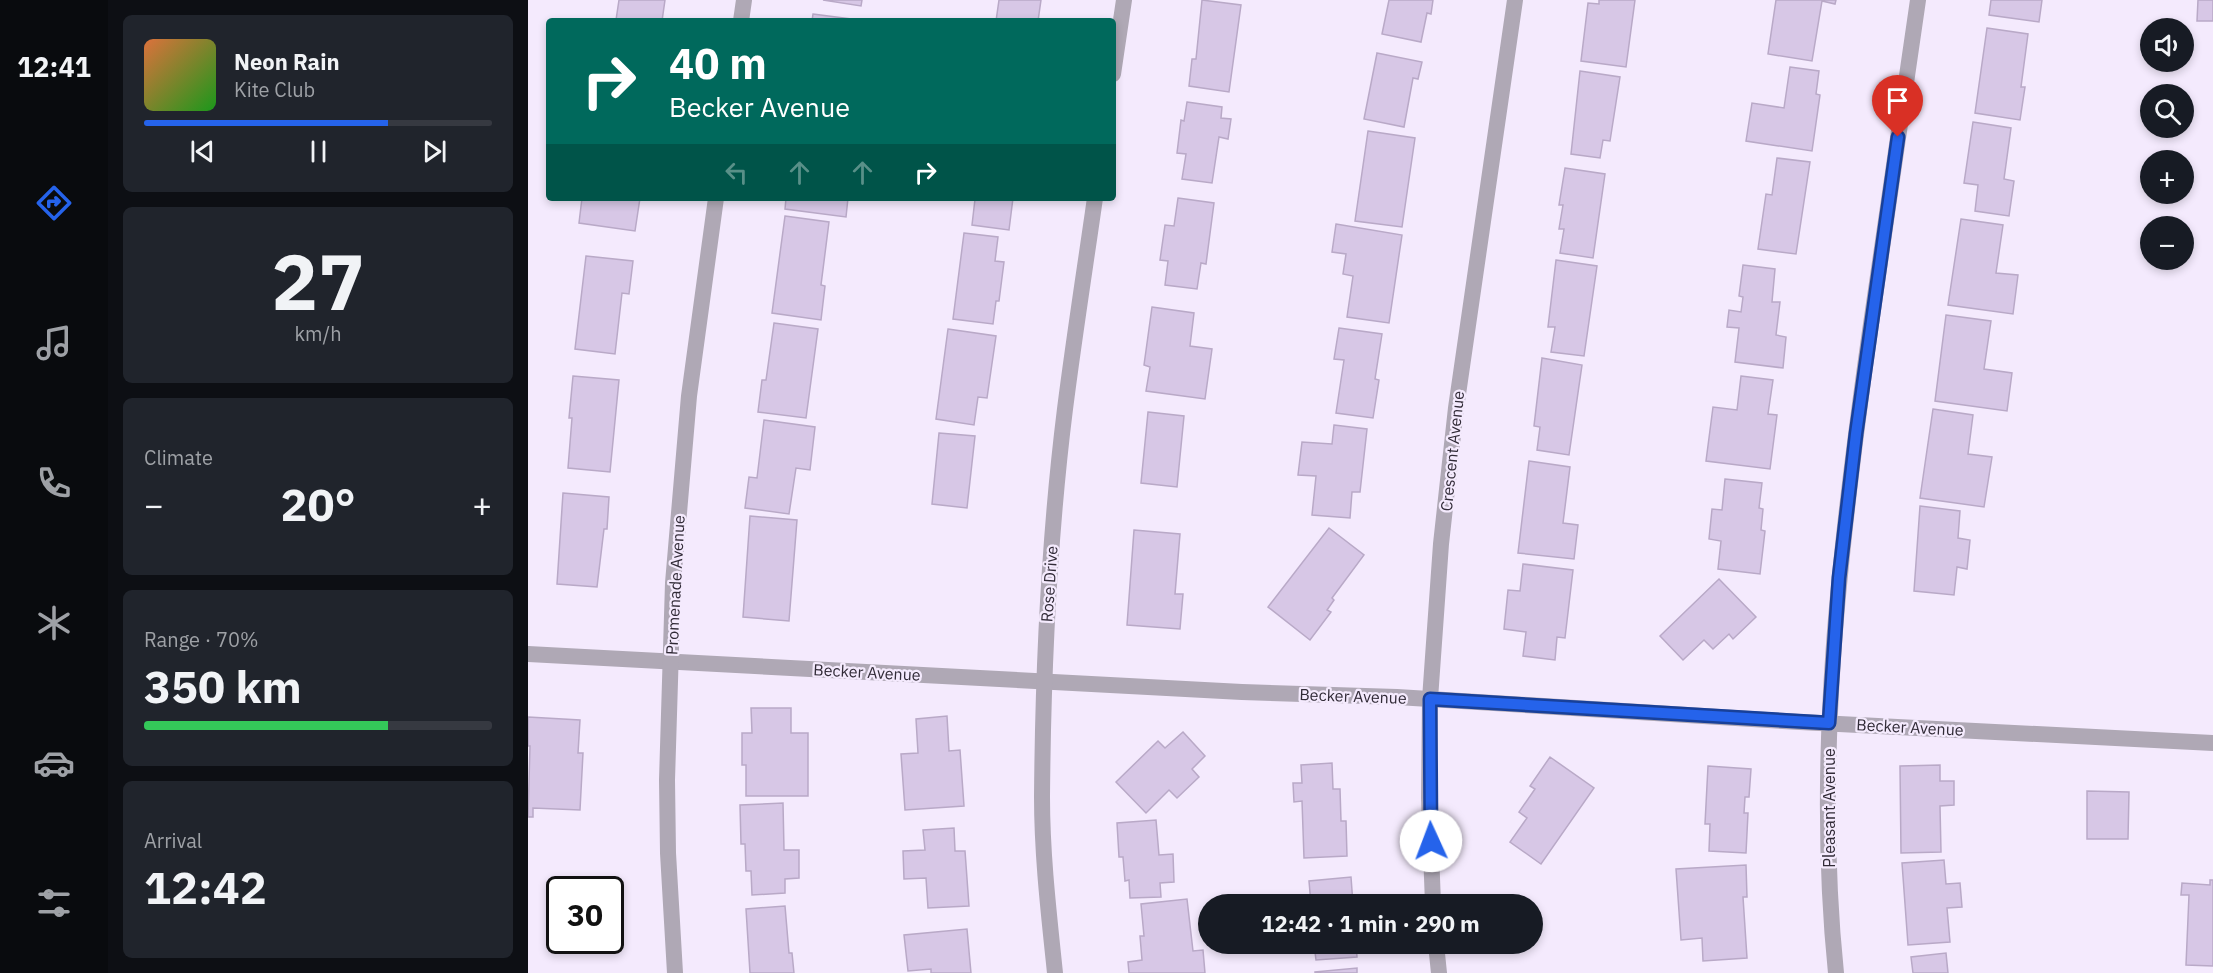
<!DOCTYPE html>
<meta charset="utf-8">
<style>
body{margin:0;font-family:"IBM Plex Sans",sans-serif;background:#20242c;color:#f1f3f6;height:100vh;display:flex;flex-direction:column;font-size:22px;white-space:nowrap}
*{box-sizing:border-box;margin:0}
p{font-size:20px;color:#9ea1a6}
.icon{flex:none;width:33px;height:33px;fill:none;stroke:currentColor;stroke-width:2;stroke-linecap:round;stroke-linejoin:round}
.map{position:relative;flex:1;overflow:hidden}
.panel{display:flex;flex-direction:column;gap:15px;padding:15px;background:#0d0f14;width:420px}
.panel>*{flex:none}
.banner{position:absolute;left:18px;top:18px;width:570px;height:183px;border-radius:6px;box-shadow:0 3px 9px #0003;background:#00695c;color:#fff;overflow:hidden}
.controls{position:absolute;left:1612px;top:18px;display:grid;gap:12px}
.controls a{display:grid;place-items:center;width:54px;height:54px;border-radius:50%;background:#171b24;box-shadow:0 3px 9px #0003;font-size:30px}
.speed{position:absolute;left:18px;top:876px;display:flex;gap:12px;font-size:30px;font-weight:700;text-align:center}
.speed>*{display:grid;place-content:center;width:78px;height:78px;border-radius:50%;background:#171b24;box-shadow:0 3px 9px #0003;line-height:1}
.speed .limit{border:3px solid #111;border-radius:9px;background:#fff;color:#111}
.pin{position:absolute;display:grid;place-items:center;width:51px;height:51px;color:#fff;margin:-62px -26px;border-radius:50% 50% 50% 0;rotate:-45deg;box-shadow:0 0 6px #0007}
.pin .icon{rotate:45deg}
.me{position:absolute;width:66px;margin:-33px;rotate:358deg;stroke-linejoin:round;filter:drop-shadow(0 0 4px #0008)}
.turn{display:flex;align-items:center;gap:21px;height:126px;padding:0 24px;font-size:27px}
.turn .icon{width:78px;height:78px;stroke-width:2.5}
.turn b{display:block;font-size:42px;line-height:51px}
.lanes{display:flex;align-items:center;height:57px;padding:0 24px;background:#0003;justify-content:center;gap:30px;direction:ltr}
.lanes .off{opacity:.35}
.big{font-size:45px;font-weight:700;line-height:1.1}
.panel .tile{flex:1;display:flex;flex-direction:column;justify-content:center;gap:9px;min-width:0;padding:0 21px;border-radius:9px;background:#20242c}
.panel .dial{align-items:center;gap:0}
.dial b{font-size:78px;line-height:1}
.song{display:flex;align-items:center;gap:18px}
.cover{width:72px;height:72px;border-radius:9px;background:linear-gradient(135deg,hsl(20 70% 55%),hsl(120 70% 35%))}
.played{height:6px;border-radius:3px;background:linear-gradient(90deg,#2563eb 70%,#363941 70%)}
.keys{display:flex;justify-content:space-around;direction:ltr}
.heat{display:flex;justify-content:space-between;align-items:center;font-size:33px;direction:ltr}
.charge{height:9px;border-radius:4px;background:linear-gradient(90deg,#34c759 70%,#363941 0)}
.trip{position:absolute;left:670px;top:894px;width:345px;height:60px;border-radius:30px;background:#171b24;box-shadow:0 3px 9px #0003;font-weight:700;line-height:60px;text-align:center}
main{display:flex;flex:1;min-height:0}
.tab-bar{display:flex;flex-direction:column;width:108px;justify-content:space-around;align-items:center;background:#090b0e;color:#9ea1a6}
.tab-bar .icon{width:42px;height:42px}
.tab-bar .on{color:#2563eb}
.tab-bar b{font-size:27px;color:#f1f3f6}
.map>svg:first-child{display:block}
.building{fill:#d7c7e6;stroke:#b9a9c7;stroke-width:1.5}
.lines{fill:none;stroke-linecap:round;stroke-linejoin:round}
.minor{stroke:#afa8b5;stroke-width:16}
.route-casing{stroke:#184099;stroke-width:15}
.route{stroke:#2563eb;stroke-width:10}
.labels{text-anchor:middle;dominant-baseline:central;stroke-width:4.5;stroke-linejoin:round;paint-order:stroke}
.street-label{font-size:16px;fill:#312b37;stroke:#f4eafd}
</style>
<main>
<nav class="tab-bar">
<b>12:41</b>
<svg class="icon on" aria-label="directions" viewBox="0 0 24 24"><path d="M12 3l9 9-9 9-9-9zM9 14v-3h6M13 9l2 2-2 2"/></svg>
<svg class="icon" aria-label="music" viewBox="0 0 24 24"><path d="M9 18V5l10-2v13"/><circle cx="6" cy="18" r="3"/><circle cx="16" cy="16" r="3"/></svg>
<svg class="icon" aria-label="phone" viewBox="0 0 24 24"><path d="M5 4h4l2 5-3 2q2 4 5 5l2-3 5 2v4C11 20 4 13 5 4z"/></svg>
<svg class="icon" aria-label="climate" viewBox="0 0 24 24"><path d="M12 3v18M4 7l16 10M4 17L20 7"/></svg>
<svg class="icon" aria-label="car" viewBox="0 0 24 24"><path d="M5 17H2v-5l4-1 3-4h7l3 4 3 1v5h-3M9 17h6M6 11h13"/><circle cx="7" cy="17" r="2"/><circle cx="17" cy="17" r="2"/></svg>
<svg class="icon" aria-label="filters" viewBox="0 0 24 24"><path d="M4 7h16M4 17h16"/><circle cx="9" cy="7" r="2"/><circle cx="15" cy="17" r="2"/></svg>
</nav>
<section class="panel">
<div class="tile">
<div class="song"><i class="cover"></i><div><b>Neon Rain</b><p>Kite Club</p></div></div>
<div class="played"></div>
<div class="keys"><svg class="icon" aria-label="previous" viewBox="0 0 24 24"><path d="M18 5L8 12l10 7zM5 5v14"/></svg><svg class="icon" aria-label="pause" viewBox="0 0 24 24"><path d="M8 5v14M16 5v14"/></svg><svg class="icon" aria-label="next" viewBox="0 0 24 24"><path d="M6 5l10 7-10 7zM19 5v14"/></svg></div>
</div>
<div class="tile dial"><b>27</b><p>km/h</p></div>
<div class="tile"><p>Climate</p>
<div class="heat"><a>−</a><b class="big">20°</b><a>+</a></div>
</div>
<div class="tile"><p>Range · 70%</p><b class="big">350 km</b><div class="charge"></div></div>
<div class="tile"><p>Arrival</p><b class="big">12:42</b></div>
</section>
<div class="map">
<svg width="1685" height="973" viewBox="0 0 1685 973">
<rect width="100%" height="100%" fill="#f4eafd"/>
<g class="building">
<polygon points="91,0 137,0 134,21 88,20"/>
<polygon points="295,0 334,0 333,6"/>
<polygon points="471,0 513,0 510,21 468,21"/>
<polygon points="674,0 713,5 701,92 661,86 664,59 668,59"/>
<polygon points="861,0 905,0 903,14 899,13 893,42 854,34"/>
<polygon points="1071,0 1107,0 1098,67 1053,61 1060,3 1071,4"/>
<polygon points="1248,0 1308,0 1307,4 1294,1 1284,61 1240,54"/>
<polygon points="1463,0 1514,0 1511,22 1461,15"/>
<polygon points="1670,0 1685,0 1685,21 1669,21"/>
<polygon points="285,14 339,21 284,21"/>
<polygon points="1459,28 1500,34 1493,87 1497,87 1492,120 1447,113"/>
<polygon points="849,53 894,62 890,79 885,78 876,127 836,119"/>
<polygon points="1262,67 1291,71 1288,94 1292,95 1284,151 1218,141 1224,103 1256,108"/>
<polygon points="1052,71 1092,77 1082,141 1075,140 1072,158 1043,154"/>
<polygon points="659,102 694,107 693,118 703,119 700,139 691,137 684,183 654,179 658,154 649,153 653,120 656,121"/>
<polygon points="1445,122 1483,128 1476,179 1486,181 1481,216 1447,211 1450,185 1436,183"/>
<polygon points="840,131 887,138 874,227 827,221"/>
<polygon points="1249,158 1282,162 1268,254 1230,249 1238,194 1244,195"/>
<polygon points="1037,168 1077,174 1065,258 1032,253 1036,229 1031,229 1035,205 1031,205"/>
<polygon points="54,198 112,198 107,231 51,223"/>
<polygon points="258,198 320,198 318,217 257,209"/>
<polygon points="442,198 485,198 481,230 444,225 447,199"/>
<polygon points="650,198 686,203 678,264 673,263 669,289 637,285 640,261 632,260 637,225 646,226"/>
<polygon points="257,216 301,222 293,285 297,286 293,320 244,313"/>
<polygon points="1433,219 1475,225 1468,273 1490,275 1485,314 1420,305"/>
<polygon points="808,224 874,235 861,323 819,317 825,276 815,274 818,254 804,252"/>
<polygon points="436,233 470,237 467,261 476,262 471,301 468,301 465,324 425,319"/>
<polygon points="58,256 105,261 101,294 94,293 87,354 47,349"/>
<polygon points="1028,260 1069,266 1056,356 1023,352 1027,327 1020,327"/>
<polygon points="1215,265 1247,269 1244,302 1252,302 1248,335 1258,337 1255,368 1207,362 1211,328 1199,327 1201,310 1213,312 1215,297 1211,296"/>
<polygon points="624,307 666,313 662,346 684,349 677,399 618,391 622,367 616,365"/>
<polygon points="1418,315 1463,321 1456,369 1484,373 1479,411 1407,401"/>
<polygon points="246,323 290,329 278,418 230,412 234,380 238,380"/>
<polygon points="811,328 854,334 847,379 851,380 845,418 808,413 816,360 806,359"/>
<polygon points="420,329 468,336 459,398 450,397 446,425 408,419"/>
<polygon points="1014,358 1054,365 1041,455 1009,450 1012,427 1006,426"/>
<polygon points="45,376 91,380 82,472 40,468 44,418 41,418"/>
<polygon points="1213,376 1245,380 1240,414 1249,415 1242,469 1178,461 1185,407 1209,410"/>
<polygon points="1405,409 1445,415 1440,454 1464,457 1456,507 1392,498"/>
<polygon points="620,412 656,416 649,487 613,483"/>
<polygon points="236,420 287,427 282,470 268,468 261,514 217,508 221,477 229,478"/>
<polygon points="806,425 839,429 832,492 824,492 822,518 784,515 788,476 770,475 774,442 804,444"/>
<polygon points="411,433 447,436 439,508 404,504"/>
<polygon points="1001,461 1042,467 1035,523 1050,525 1046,559 990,553"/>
<polygon points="1197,479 1234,483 1231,508 1235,509 1233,530 1237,531 1232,574 1190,569 1193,541 1181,539 1184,509 1194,510"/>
<polygon points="35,493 81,497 79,529 76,529 69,587 29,584"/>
<polygon points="1392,506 1432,511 1430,538 1442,540 1439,569 1429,567 1426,595 1386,591"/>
<polygon points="222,516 269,520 261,621 215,617"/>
<polygon points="801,528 836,555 804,598 806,600 799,610 803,612 782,640 740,607"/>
<polygon points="606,530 652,534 647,594 655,594 652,629 599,625"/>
<polygon points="995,564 1045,570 1037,638 1029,637 1027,660 995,656 998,632 976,629 980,590 992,591"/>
<polygon points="1191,579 1228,617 1205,639 1201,634 1185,649 1176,640 1155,660 1132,636"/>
<polygon points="223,708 263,708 263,733 280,733 280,796 218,796 218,765 214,765 214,733 224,733"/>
<polygon points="419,716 421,751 432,750 436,806 377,810 373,754 390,753 388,719"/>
<polygon points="0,717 52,720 50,753 55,753 52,810 5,808 5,817 0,817 2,746 0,746"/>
<polygon points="655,732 677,756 664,769 671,777 649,798 641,790 618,813 588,782 630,741 637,748"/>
<polygon points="1022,757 1066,788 1013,864 982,842 999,818 991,812 1007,789 1002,786"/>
<polygon points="804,763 805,789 812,789 813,821 818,821 819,856 776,858 774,801 766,802 765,783 774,783 773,765"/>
<polygon points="1412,765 1412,781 1426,781 1426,805 1412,806 1413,852 1373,853 1372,766"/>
<polygon points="1180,766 1223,769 1221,797 1217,797 1216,813 1220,813 1218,853 1181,851 1182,824 1177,824"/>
<polygon points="1559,791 1601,792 1600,839 1559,839"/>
<polygon points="255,803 256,850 271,850 271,878 257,879 257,893 224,895 223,871 218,871 217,844 213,844 212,805"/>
<polygon points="628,820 631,855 645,854 646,882 632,883 633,897 602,898 601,880 597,881 595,857 591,857 589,823"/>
<polygon points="426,828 427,851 437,851 441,906 400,908 398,878 376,879 375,851 397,850 395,830"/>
<polygon points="1416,860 1418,884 1432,883 1434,907 1419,908 1422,942 1380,945 1374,863"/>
<polygon points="1218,865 1219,897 1215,897 1219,958 1175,961 1174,938 1153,940 1148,869"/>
<polygon points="823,877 825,904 783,904 781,881"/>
<polygon points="1682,880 1685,880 1685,966 1658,965 1661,895 1653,895 1654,883 1682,885"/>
<polygon points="659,899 665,951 675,950 677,973 601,973 600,962 614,960 612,936 616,936 613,904"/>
<polygon points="257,906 261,953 264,953 266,973 222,973 218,909"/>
<polygon points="439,929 443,973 403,973 403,969 380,971 376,935"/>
<polygon points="786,944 828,944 829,957 788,960"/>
<polygon points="1418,953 1420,973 1385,973 1383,957"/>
<polygon points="829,968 829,973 787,973 787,972"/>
</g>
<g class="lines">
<g class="minor">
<polyline points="213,21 216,0"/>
<polyline points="585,74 596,0"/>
<polyline points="0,654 714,692 869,697 1272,722 1685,743"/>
<polyline points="905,904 901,798 902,699 913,544 928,408 987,0"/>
<polyline points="908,944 911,973"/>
<polyline points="147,973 140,853 139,780 145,583 161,396 188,198"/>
<path d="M527,973C521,915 514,856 514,797C515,668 521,537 537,409C546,338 557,268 567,198"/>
<path d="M1308,973C1286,759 1312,543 1342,331C1358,221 1374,110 1390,0"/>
</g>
</g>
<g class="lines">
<defs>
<polyline id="route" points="903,841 902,699 1301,723 1311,578 1328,434 1370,137"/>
</defs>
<use href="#route" class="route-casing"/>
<use href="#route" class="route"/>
</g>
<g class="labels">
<g class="street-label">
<text transform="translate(924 451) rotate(-84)">Crescent Avenue</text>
<text transform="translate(521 584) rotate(-86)">Rose Drive</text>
<text transform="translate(147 585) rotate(-87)">Promenade Avenue</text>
<text transform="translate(339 672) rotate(3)">Becker Avenue</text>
<text transform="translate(825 696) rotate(2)">Becker Avenue</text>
<text transform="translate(1382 727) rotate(3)">Becker Avenue</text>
<text transform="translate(1301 808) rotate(-90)">Pleasant Avenue</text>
</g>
</g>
</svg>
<div class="controls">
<a><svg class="icon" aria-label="sound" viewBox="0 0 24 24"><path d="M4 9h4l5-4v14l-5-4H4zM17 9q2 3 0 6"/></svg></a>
<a><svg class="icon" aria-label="search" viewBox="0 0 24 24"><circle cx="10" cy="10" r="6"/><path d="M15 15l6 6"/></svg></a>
<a>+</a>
<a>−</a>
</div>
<div class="speed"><div class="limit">30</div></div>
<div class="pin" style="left:1370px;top:137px;background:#d93025"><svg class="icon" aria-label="arrive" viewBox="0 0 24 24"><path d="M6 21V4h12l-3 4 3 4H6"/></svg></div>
<svg class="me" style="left:903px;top:841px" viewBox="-20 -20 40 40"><circle r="19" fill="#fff"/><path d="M0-13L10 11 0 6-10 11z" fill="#2563eb"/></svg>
<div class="trip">12:42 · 1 min · 290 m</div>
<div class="banner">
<div class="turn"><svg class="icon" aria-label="right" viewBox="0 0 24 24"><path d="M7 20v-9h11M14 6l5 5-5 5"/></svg><div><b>40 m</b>Becker Avenue</div></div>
<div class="lanes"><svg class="icon off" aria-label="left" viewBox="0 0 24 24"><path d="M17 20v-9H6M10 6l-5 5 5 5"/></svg><svg class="icon off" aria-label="ahead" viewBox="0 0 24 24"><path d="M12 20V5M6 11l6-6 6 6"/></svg><svg class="icon off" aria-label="ahead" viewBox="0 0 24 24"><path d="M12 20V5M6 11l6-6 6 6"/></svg><svg class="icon" aria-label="right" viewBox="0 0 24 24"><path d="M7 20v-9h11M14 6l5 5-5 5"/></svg></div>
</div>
</div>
</main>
